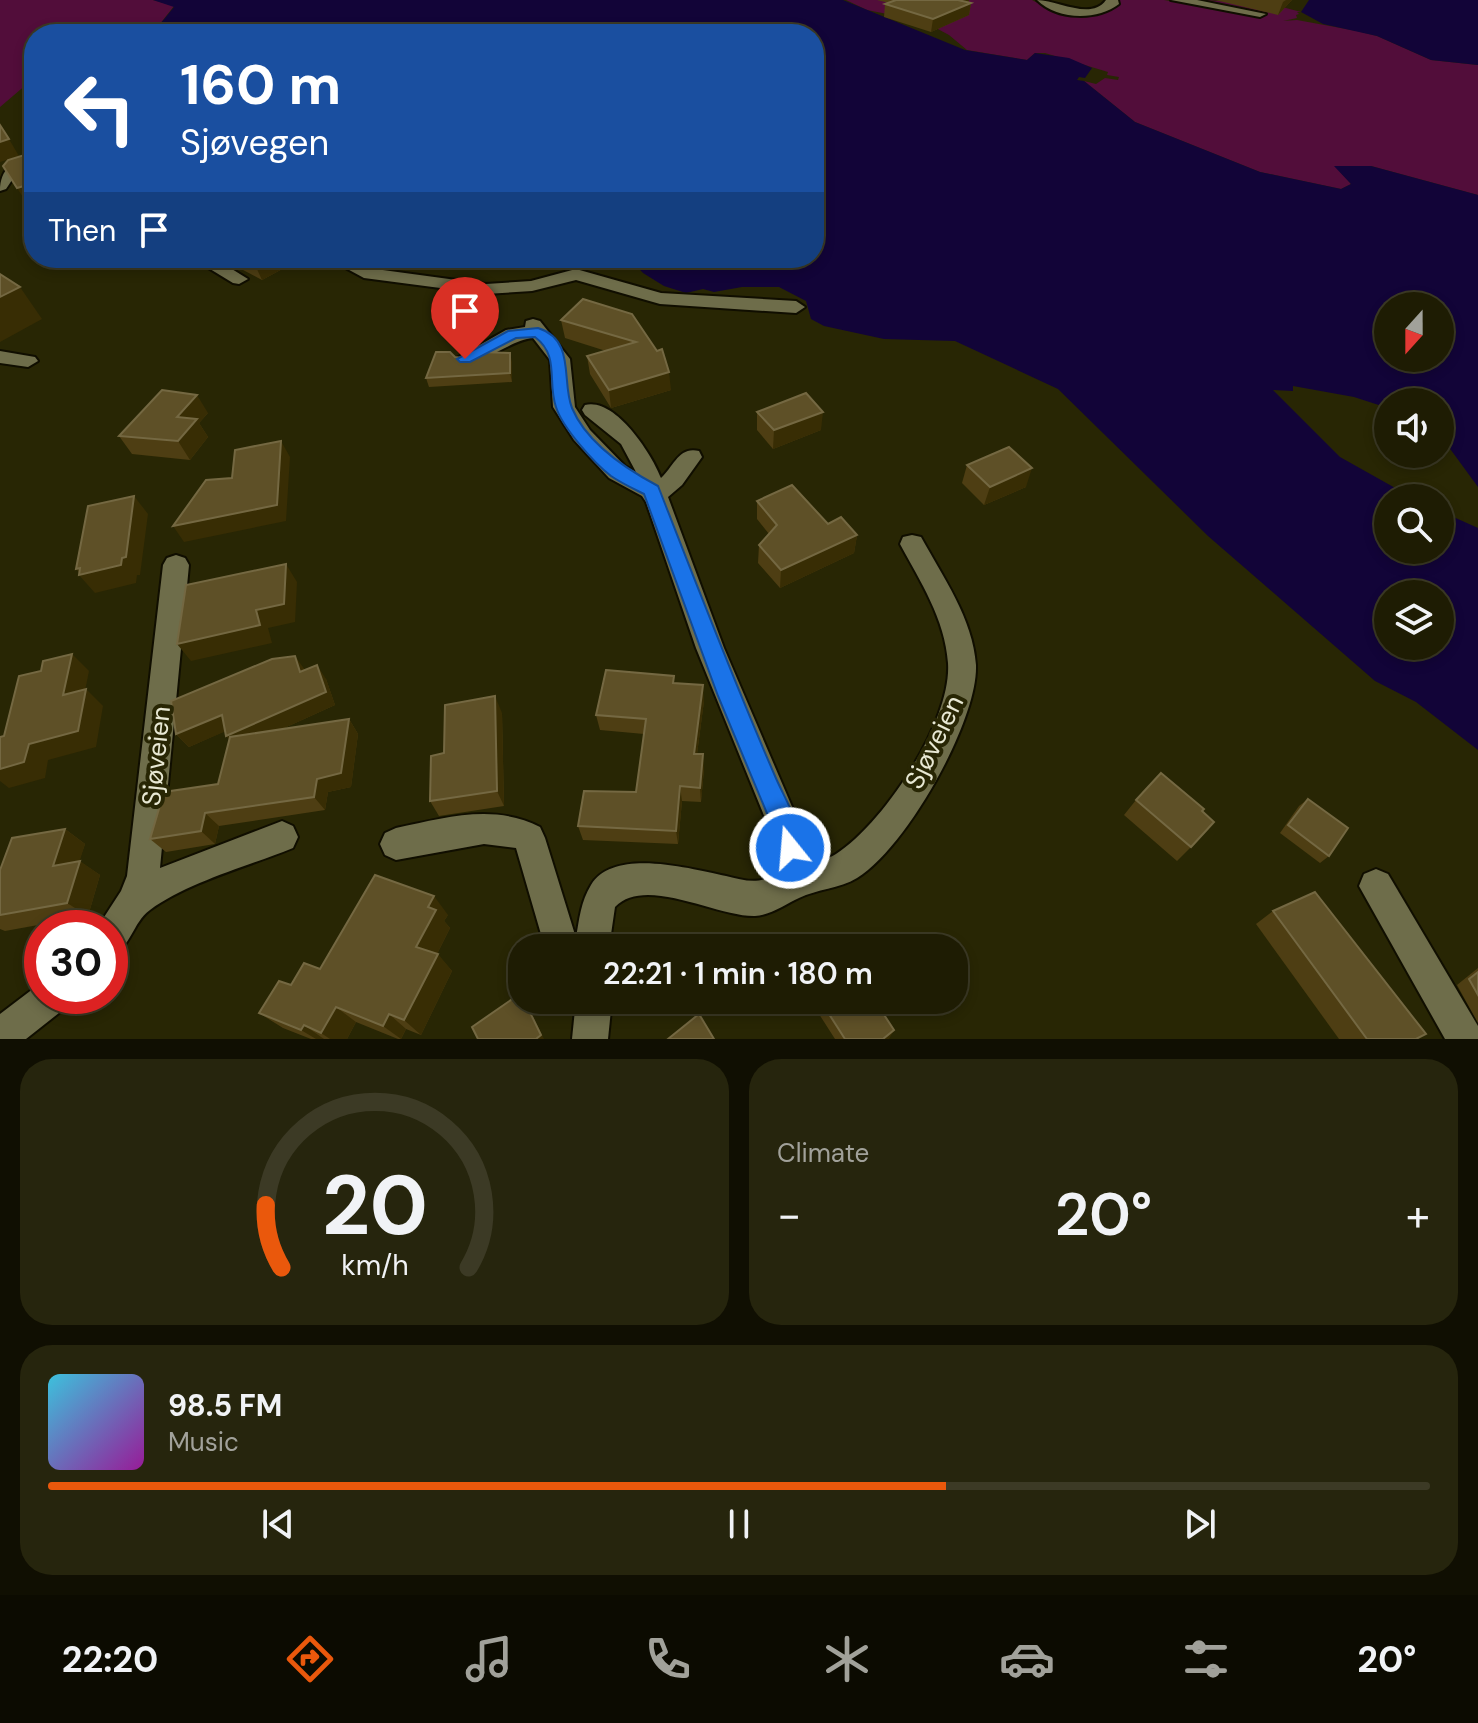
<!DOCTYPE html>
<meta charset="utf-8">
<style>
body{margin:0;font-family:"DM Sans",sans-serif;background:#26250d;color:#f1f3f6;height:100vh;display:flex;flex-direction:column;font-size:30px;white-space:nowrap}
*{box-sizing:border-box;margin:0}
p{font-size:26px;color:#a1a19a}
.icon{flex:none;width:44px;height:44px;fill:none;stroke:currentColor;stroke-width:2;stroke-linecap:round;stroke-linejoin:round}
.map{position:relative;height:1039px;overflow:hidden}
.sheet{display:flex;flex-direction:column;gap:20px;padding:20px;background:#100f02;flex:1}
.sheet>*{flex:none}
.hud{position:absolute;left:24px;top:24px;width:800px;height:244px;border-radius:32px;box-shadow:0 4px 12px #0003,0 0 0 2px #3c3a25;background:#1a4fa0;color:#fff;overflow:hidden}
.needle{width:52px;rotate:201deg}
.controls{position:absolute;left:1374px;top:292px;display:grid;gap:16px}
.controls a{display:grid;place-items:center;width:80px;height:80px;border-radius:50%;background:#1e1c03;box-shadow:0 4px 12px #0003,0 0 0 2px #3c3a25;font-size:40px}
.speed{position:absolute;left:24px;top:910px;display:flex;gap:16px;font-size:40px;font-weight:700;text-align:center}
.speed>*{display:grid;place-content:center;width:104px;height:104px;border-radius:50%;background:#1e1c03;box-shadow:0 4px 12px #0003,0 0 0 2px #3c3a25;line-height:1}
.speed .limit{border:12px solid #d22;background:#fff;color:#111}
.pin{position:absolute;display:grid;place-items:center;width:68px;height:68px;color:#fff;margin:-82px -34px;border-radius:50% 50% 50% 0;rotate:-45deg;box-shadow:0 0 8px #0007}
.pin .icon{rotate:45deg}
.me{position:absolute;width:88px;margin:-44px;rotate:343deg;stroke-linejoin:round;filter:drop-shadow(0 0 6px #0008)}
.turn{display:flex;align-items:center;gap:28px;height:168px;padding:0 24px;font-size:36px}
.turn .icon{width:104px;height:104px;stroke-width:2.5}
.turn b{display:block;font-size:56px;line-height:68px}
.then{display:flex;align-items:center;height:76px;padding:0 24px;background:#0003;gap:16px;font-size:30px}
.big{font-size:60px;font-weight:600;line-height:1.1}
.sheet .tile{flex:1;display:flex;flex-direction:column;justify-content:center;gap:12px;min-width:0;padding:0 28px;border-radius:32px;background:#26250d}
.sheet .dial{align-items:center;gap:0}
.dial svg{height:208px;overflow:visible;fill:none;stroke:#3c3a25;stroke-width:7;stroke-linecap:round;text-anchor:middle}
.dial text{fill:#f1f3f6;stroke:none}
.song{display:flex;align-items:center;gap:24px}
.cover{width:96px;height:96px;border-radius:12px;background:linear-gradient(135deg,hsl(190 70% 55%),hsl(300 70% 35%))}
.played{height:8px;border-radius:4px;background:linear-gradient(90deg,#ea580c 65%,#3c3a25 65%)}
.keys{display:flex;justify-content:space-around;direction:ltr}
.heat{display:flex;justify-content:space-between;align-items:center;font-size:44px;direction:ltr}
.sheet .tiles{flex:1;display:grid;gap:20px;grid-template-columns:1fr 1fr}
.tile:last-child{grid-column:span 2}
.trip{position:absolute;left:508px;top:934px;width:460px;height:80px;border-radius:32px;background:#1e1c03;box-shadow:0 4px 12px #0003,0 0 0 2px #3c3a25;font-weight:600;line-height:80px;text-align:center}
.tab-bar{display:flex;height:128px;justify-content:space-around;align-items:center;background:#0c0b01;color:#a1a19a}
.tab-bar .icon{width:56px;height:56px}
.tab-bar .current{color:#ea580c}
.tab-bar b{font-size:36px;color:#f1f3f6}
.map>svg:first-child{display:block}
.green{fill:#520d3a}
.water{fill:#120438;fill-rule:evenodd}
.lines{fill:none;stroke-linecap:round;stroke-linejoin:round}
.minor-casing{stroke:#100e00;stroke-width:4}
.minor{fill:#6e6d4a;fill-rule:evenodd}
.wall{fill:#4e3e13}
.shaded-wall{fill:#382d04}
.building{fill:#5e5027;stroke:#746842;stroke-width:2}
.route{fill:#1a73e8;stroke:#114b97;stroke-width:2}
.labels{text-anchor:middle;dominant-baseline:central;stroke-width:8;stroke-linejoin:round;paint-order:stroke}
.near-street-label{font-size:26px;fill:#e8e8d4;stroke:#282604}
</style>
<div class="map">
<svg width="1478" height="1039" viewBox="0 0 1478 1039">
<rect width="100%" height="100%" fill="#282604"/>
<g class="green">
<polygon points="0,0 153,0 174,6 152,34 34,34 34,78 0,107"/>
<path d="M846,0H1032C1049,10 1083,20 1103,12C1108,10 1115,5 1120,2L1117,0H1164L1208,8L1207,2L1203,0L1271,4L1301,12H1297L1299,14L1296,15L1297,18L1283,21L1297,20L1357,31L1377,36L1431,60L1478,65V195L1371,166H1335L1351,184L1341,189L1260,172L1135,122L1084,81L1096,84L1105,78L1118,80L1119,77L1107,75L1108,72L1045,53H1035L1027,60L967,50L949,35L923,21L867,10Z"/>
</g>
<g class="water">
<path d="M153,0H843L965,50L1027,60L1035,53L1069,58L1092,68L1085,78L1079,77L1077,80L1084,81L1135,122L1260,172L1341,189L1351,184L1334,166H1371L1478,195V487L1440,435V402H1388V408L1354,397L1293,386V391L1273,390L1340,457L1413,498H1388V550H1440V511L1478,528V750L1416,702L1375,681L1208,536L1058,389L955,341L884,339L824,326L811,319L806,301L779,287H742L714,292L703,289L686,293L664,286L643,273L629,258H814V34H152L174,7ZM1388,306H1440V358H1388ZM1388,594H1440V646H1388Z"/>
<polygon points="1309,0 1478,0 1478,65 1431,60 1377,36 1323,24 1301,12"/>
<polygon points="424,258 583,258 570,264 445,267 422,261"/>
</g>
<g class="lines">
<defs>
<g id="minor">
<path d="M1037,0C1058,0 1091,21 1106,0H1118L1119,4C1097,21 1057,20 1037,0Z"/>
<polygon points="1171,0 1197,0 1266,14 1260,17"/>
<path d="M34,153V164L16,174L6,189L0,191C0,169 13,160 34,153Z"/>
<polygon points="192,258 214,258 248,279 239,284 233,283"/>
<polygon points="327,258 349,258 368,268 486,284 531,281 576,269 661,293 796,301 805,307 796,313 660,304 576,280 532,291 486,294 364,278"/>
<path d="M533,319L540,321L570,359L575,407L590,430L625,466L636,472L621,444L585,415L582,410L585,405C615,397 652,454 661,478C674,466 679,446 699,451L702,457L682,485L668,497L724,648L799,823L806,863C816,861 827,860 836,854C883,824 952,721 948,663C945,619 920,581 900,544L903,537L912,535L921,537C943,577 973,619 976,665C978,722 905,849 857,878C839,889 817,889 799,898C786,904 771,915 755,916C717,917 645,875 615,907L609,948H545L516,848L484,844L396,860L385,855L380,844L385,833L396,828C445,818 493,803 540,827L545,838L576,938C579,920 581,901 591,885C614,847 691,869 726,876C743,880 758,885 773,875L767,823L696,648L646,502L642,496L609,478L574,440L553,407L550,360L533,338C509,340 478,369 458,363L455,359L506,330L525,327L526,321Z"/>
<polygon points="0,351 35,357 38,361 28,367 0,363"/>
<path d="M176,555L185,558L189,565L160,868L282,821L293,826L298,837L293,848C249,866 188,882 150,910C132,923 132,947 110,956V928H97L121,891L127,876L163,565L167,558Z"/>
<polygon points="1376,869 1388,874 1478,1026 1478,1039 1445,1039 1359,886 1364,874"/>
<polygon points="42,982 42,996 69,996 64,1009 26,1039 0,1039 0,1014"/>
<polygon points="576,1000 612,1000 608,1039 572,1039"/>
</g>
</defs>
<use href="#minor" class="minor-casing"/>
<use href="#minor" class="minor"/>
</g>
<g class="wall">
<polygon points="877,0 969,0 968,2 971,3 969,15 931,32 884,17 885,4 889,3"/>
<polygon points="1215,0 1292,0 1278,15"/>
<polygon points="220,258 298,258 299,260 262,280"/>
<polygon points="632,314 671,390 611,408 590,374 587,356 606,351 565,338 561,320"/>
<polygon points="455,357 512,362 512,382 429,387 426,378"/>
<polygon points="757,412 821,430 773,449 757,430"/>
<polygon points="208,413 199,423 208,437 190,460 132,454 119,436"/>
<polygon points="967,465 1026,487 984,505 962,483"/>
<polygon points="757,501 828,524 857,535 854,553 780,588 758,563 759,545 769,534 757,519"/>
<polygon points="305,670 326,679 335,705 282,729 349,719 358,734 351,787 328,792 325,810 219,826 215,844 166,852 150,839 218,784 229,739 225,731 189,747 176,734"/>
<polygon points="675,683 704,701 697,754 704,769 701,802 682,801 678,844 583,840 578,826 636,792 644,734 600,730 596,715"/>
<polygon points="502,713 504,806 439,816 430,801 444,753"/>
<polygon points="1308,799 1329,856 1320,863 1280,833 1299,806"/>
<polygon points="1136,800 1202,811 1191,847 1177,861 1124,815"/>
<polygon points="65,829 85,844 79,861 100,875 88,916 5,931 0,929 0,870"/>
<polygon points="1273,911 1416,1039 1339,1039 1256,924"/>
<polygon points="448,915 444,921 450,928 437,954 452,971 421,1035 406,1029 401,1039 398,1039 356,1022 347,1039 311,1039 283,1028 259,1013 291,985 320,969"/>
<polygon points="1478,968 1478,1023 1457,985"/>
<polygon points="810,1000 884,1000 880,1009 889,1039 835,1039"/>
</g>
<g class="shaded-wall">
<polygon points="957,0 969,0 968,4 971,3 969,15 931,32 933,19"/>
<polygon points="1286,0 1292,0 1278,15 1283,2"/>
<polygon points="0,124 19,156 0,162"/>
<polygon points="34,183 34,204 28,205 17,188"/>
<polygon points="252,258 298,258 299,260 262,280"/>
<polygon points="20,287 42,319 0,342 0,297"/>
<polygon points="510,353 512,362 512,382 510,373"/>
<polygon points="669,372 671,390 611,408 609,390"/>
<polygon points="197,395 208,413 199,423 208,437 190,460 178,441 177,417"/>
<polygon points="823,412 821,430 773,449 774,430"/>
<polygon points="281,441 290,457 286,521 184,542 173,526"/>
<polygon points="1032,468 1026,487 984,505 990,487"/>
<polygon points="134,496 148,514 140,575 137,575 136,583 95,593 79,575 81,575 76,569"/>
<polygon points="857,535 854,553 780,588 781,570"/>
<polygon points="286,564 297,582 295,622 268,628 272,643 191,661 177,644 256,610"/>
<polygon points="72,654 89,671 81,711 63,695"/>
<polygon points="295,656 305,670 300,672"/>
<polygon points="317,665 326,679 335,705 238,749 226,736"/>
<polygon points="703,685 704,701 695,769 694,754"/>
<polygon points="86,689 103,706 96,747 48,760 45,778 9,788 0,781 0,769 29,744"/>
<polygon points="495,696 502,713 504,806 497,791"/>
<polygon points="222,715 233,728 189,747 176,734"/>
<polygon points="349,719 358,734 351,787 328,792 325,810 314,797 317,779"/>
<polygon points="703,754 704,769 701,802 700,788"/>
<polygon points="680,786 682,801 678,844 676,831"/>
<polygon points="205,813 219,826 215,844 201,831"/>
<polygon points="65,829 85,844 74,879 53,866"/>
<polygon points="80,861 100,875 88,916 67,903"/>
<polygon points="434,896 448,915 444,921 450,928 432,964 416,947 428,907"/>
<polygon points="438,954 452,971 421,1035 404,1020"/>
<polygon points="524,1000 525,1000 544,1039 536,1039"/>
<polygon points="336,1007 356,1022 347,1039 330,1039 321,1033"/>
<polygon points="389,1014 406,1029 401,1039 383,1026"/>
<polygon points="304,1025 324,1039 316,1039 301,1030"/>
<polygon points="894,1030 889,1039 883,1039"/>
</g>
<g class="building">
<polygon points="896,0 958,0 971,3 933,19 885,4"/>
<polygon points="0,125 9,139 0,142"/>
<polygon points="34,152 34,183 17,188 3,166 8,160"/>
<polygon points="0,274 20,287 0,297"/>
<polygon points="583,299 632,314 657,351 662,349 669,372 609,390 587,356 636,342 561,320"/>
<polygon points="436,352 450,352 455,357 463,358 481,352 510,353 510,373 426,378"/>
<polygon points="162,390 197,395 177,417 197,419 178,441 119,436"/>
<polygon points="806,393 823,412 774,430 757,412"/>
<polygon points="281,441 277,505 173,526 206,480 232,478 235,450"/>
<polygon points="1009,447 1032,468 990,487 967,465"/>
<polygon points="792,485 828,524 841,517 857,535 781,570 759,545 777,525 757,501"/>
<polygon points="134,496 126,557 122,558 121,565 79,575 80,568 76,569 88,506"/>
<polygon points="286,564 284,604 256,610 260,625 177,644 186,585"/>
<polygon points="72,654 63,695 86,689 78,731 29,744 24,762 0,769 0,737 4,736 19,676 41,671 43,661"/>
<polygon points="295,656 300,672 317,665 326,692 226,736 222,715 176,734 171,701 272,659"/>
<polygon points="606,670 674,676 673,683 703,685 694,754 703,754 700,788 680,786 676,831 578,826 584,791 636,792 646,719 596,715"/>
<polygon points="495,696 497,791 430,801 431,756 444,753 445,705"/>
<polygon points="349,719 341,773 317,779 314,797 205,813 201,831 150,839 164,792 218,784 230,737"/>
<polygon points="1161,773 1204,809 1202,811 1214,822 1191,847 1136,800"/>
<polygon points="1308,799 1348,828 1329,856 1288,825"/>
<polygon points="65,829 53,866 80,861 67,903 0,915 0,870 12,838"/>
<polygon points="375,875 434,896 428,907 436,910 416,947 438,954 404,1020 389,1014 383,1026 336,1007 321,1033 304,1025 301,1030 259,1013 279,981 291,985 304,963 320,969"/>
<polygon points="1315,892 1426,1034 1416,1039 1367,1039 1273,911"/>
<polygon points="1478,972 1478,995 1469,979"/>
<polygon points="521,993 522,1000 524,1000 541,1035 536,1039 478,1039 472,1027"/>
<polygon points="820,1000 883,1000 877,1004 894,1030 883,1039 845,1039"/>
<polygon points="699,1014 714,1039 668,1039"/>
</g>
<path class="route" d="M538,328C576,340 561,381 572,408C587,444 626,469 658,486L660,491C697,586 734,682 775,776C784,798 808,834 798,857L790,860L781,857L771,823L718,696L644,494C634,489 621,483 611,476C594,463 562,427 556,407C547,381 560,356 535,337L516,338L470,362H460L457,359L508,331Z"/>
<g class="labels">
<g class="near-street-label">
<text transform="translate(934 742) rotate(-64)">Sjøveien</text>
<text transform="translate(156 756) rotate(-84)">Sjøveien</text>
</g>
</g>
</svg>
<div class="controls">
<a><svg class="needle" viewBox="-14 -14 28 28"><path d="M0-13l5 13h-10z" fill="#e53935"/><path d="M0 13l5-13h-10z" fill="#a1a19a"/></svg></a>
<a><svg class="icon" aria-label="sound" viewBox="0 0 24 24"><path d="M4 9h4l5-4v14l-5-4H4zM17 9q2 3 0 6"/></svg></a>
<a><svg class="icon" aria-label="search" viewBox="0 0 24 24"><circle cx="10" cy="10" r="6"/><path d="M15 15l6 6"/></svg></a>
<a><svg class="icon" aria-label="layers" viewBox="0 0 24 24"><path d="M12 4l9 5-9 5-9-5zM3 14l9 5 9-5"/></svg></a>
</div>
<div class="speed"><div class="limit">30</div></div>
<div class="pin" style="left:465px;top:359px;background:#d93025"><svg class="icon" aria-label="arrive" viewBox="0 0 24 24"><path d="M6 21V4h12l-3 4 3 4H6"/></svg></div>
<svg class="me" style="left:790px;top:848px" viewBox="-20 -20 40 40"><circle r="17" fill="#1a73e8" stroke="#fff" stroke-width="3"/><path d="M0-11L8 9 0 5-8 9z" fill="#fff"/></svg>
<div class="trip">22:21 · 1 min · 180 m</div>
<div class="hud">
<div class="turn"><svg class="icon" aria-label="left" viewBox="0 0 24 24"><path d="M17 20v-9H6M10 6l-5 5 5 5"/></svg><div><b>160 m</b>Sjøvegen</div></div>
<div class="then">Then<svg class="icon" aria-label="arrive" viewBox="0 0 24 24"><path d="M6 21V4h12l-3 4 3 4H6"/></svg></div>
</div>
</div>
<section class="sheet">
<div class="tiles">
<div class="tile dial"><svg viewBox="0 0 100 80">
<path d="M14 69A42 42 0 1 1 86 69"/>
<path d="M14 69A42 42 0 0 1 8 45" stroke="#ea580c"/>
<text x="50" y="56" font-size="32" font-weight="700">20</text>
<text x="50" y="72" font-size="11">km/h</text>
</svg></div>
<div class="tile"><p>Climate</p>
<div class="heat"><a>−</a><b class="big">20°</b><a>+</a></div>
</div>
<div class="tile">
<div class="song"><i class="cover"></i><div><b>98.5 FM</b><p>Music</p></div></div>
<div class="played"></div>
<div class="keys"><svg class="icon" aria-label="previous" viewBox="0 0 24 24"><path d="M18 5L8 12l10 7zM5 5v14"/></svg><svg class="icon" aria-label="pause" viewBox="0 0 24 24"><path d="M8 5v14M16 5v14"/></svg><svg class="icon" aria-label="next" viewBox="0 0 24 24"><path d="M6 5l10 7-10 7zM19 5v14"/></svg></div>
</div>
</div>
</section>
<nav class="tab-bar">
<b>22:20</b>
<svg class="icon current" aria-label="directions" viewBox="0 0 24 24"><path d="M12 3l9 9-9 9-9-9zM9 14v-3h6M13 9l2 2-2 2"/></svg>
<svg class="icon" aria-label="music" viewBox="0 0 24 24"><path d="M9 18V5l10-2v13"/><circle cx="6" cy="18" r="3"/><circle cx="16" cy="16" r="3"/></svg>
<svg class="icon" aria-label="phone" viewBox="0 0 24 24"><path d="M5 4h4l2 5-3 2q2 4 5 5l2-3 5 2v4C11 20 4 13 5 4z"/></svg>
<svg class="icon" aria-label="climate" viewBox="0 0 24 24"><path d="M12 3v18M4 7l16 10M4 17L20 7"/></svg>
<svg class="icon" aria-label="car" viewBox="0 0 24 24"><path d="M5 17H2v-5l4-1 3-4h7l3 4 3 1v5h-3M9 17h6M6 11h13"/><circle cx="7" cy="17" r="2"/><circle cx="17" cy="17" r="2"/></svg>
<svg class="icon" aria-label="filters" viewBox="0 0 24 24"><path d="M4 7h16M4 17h16"/><circle cx="9" cy="7" r="2"/><circle cx="15" cy="17" r="2"/></svg>
<b>20°</b>
</nav>
